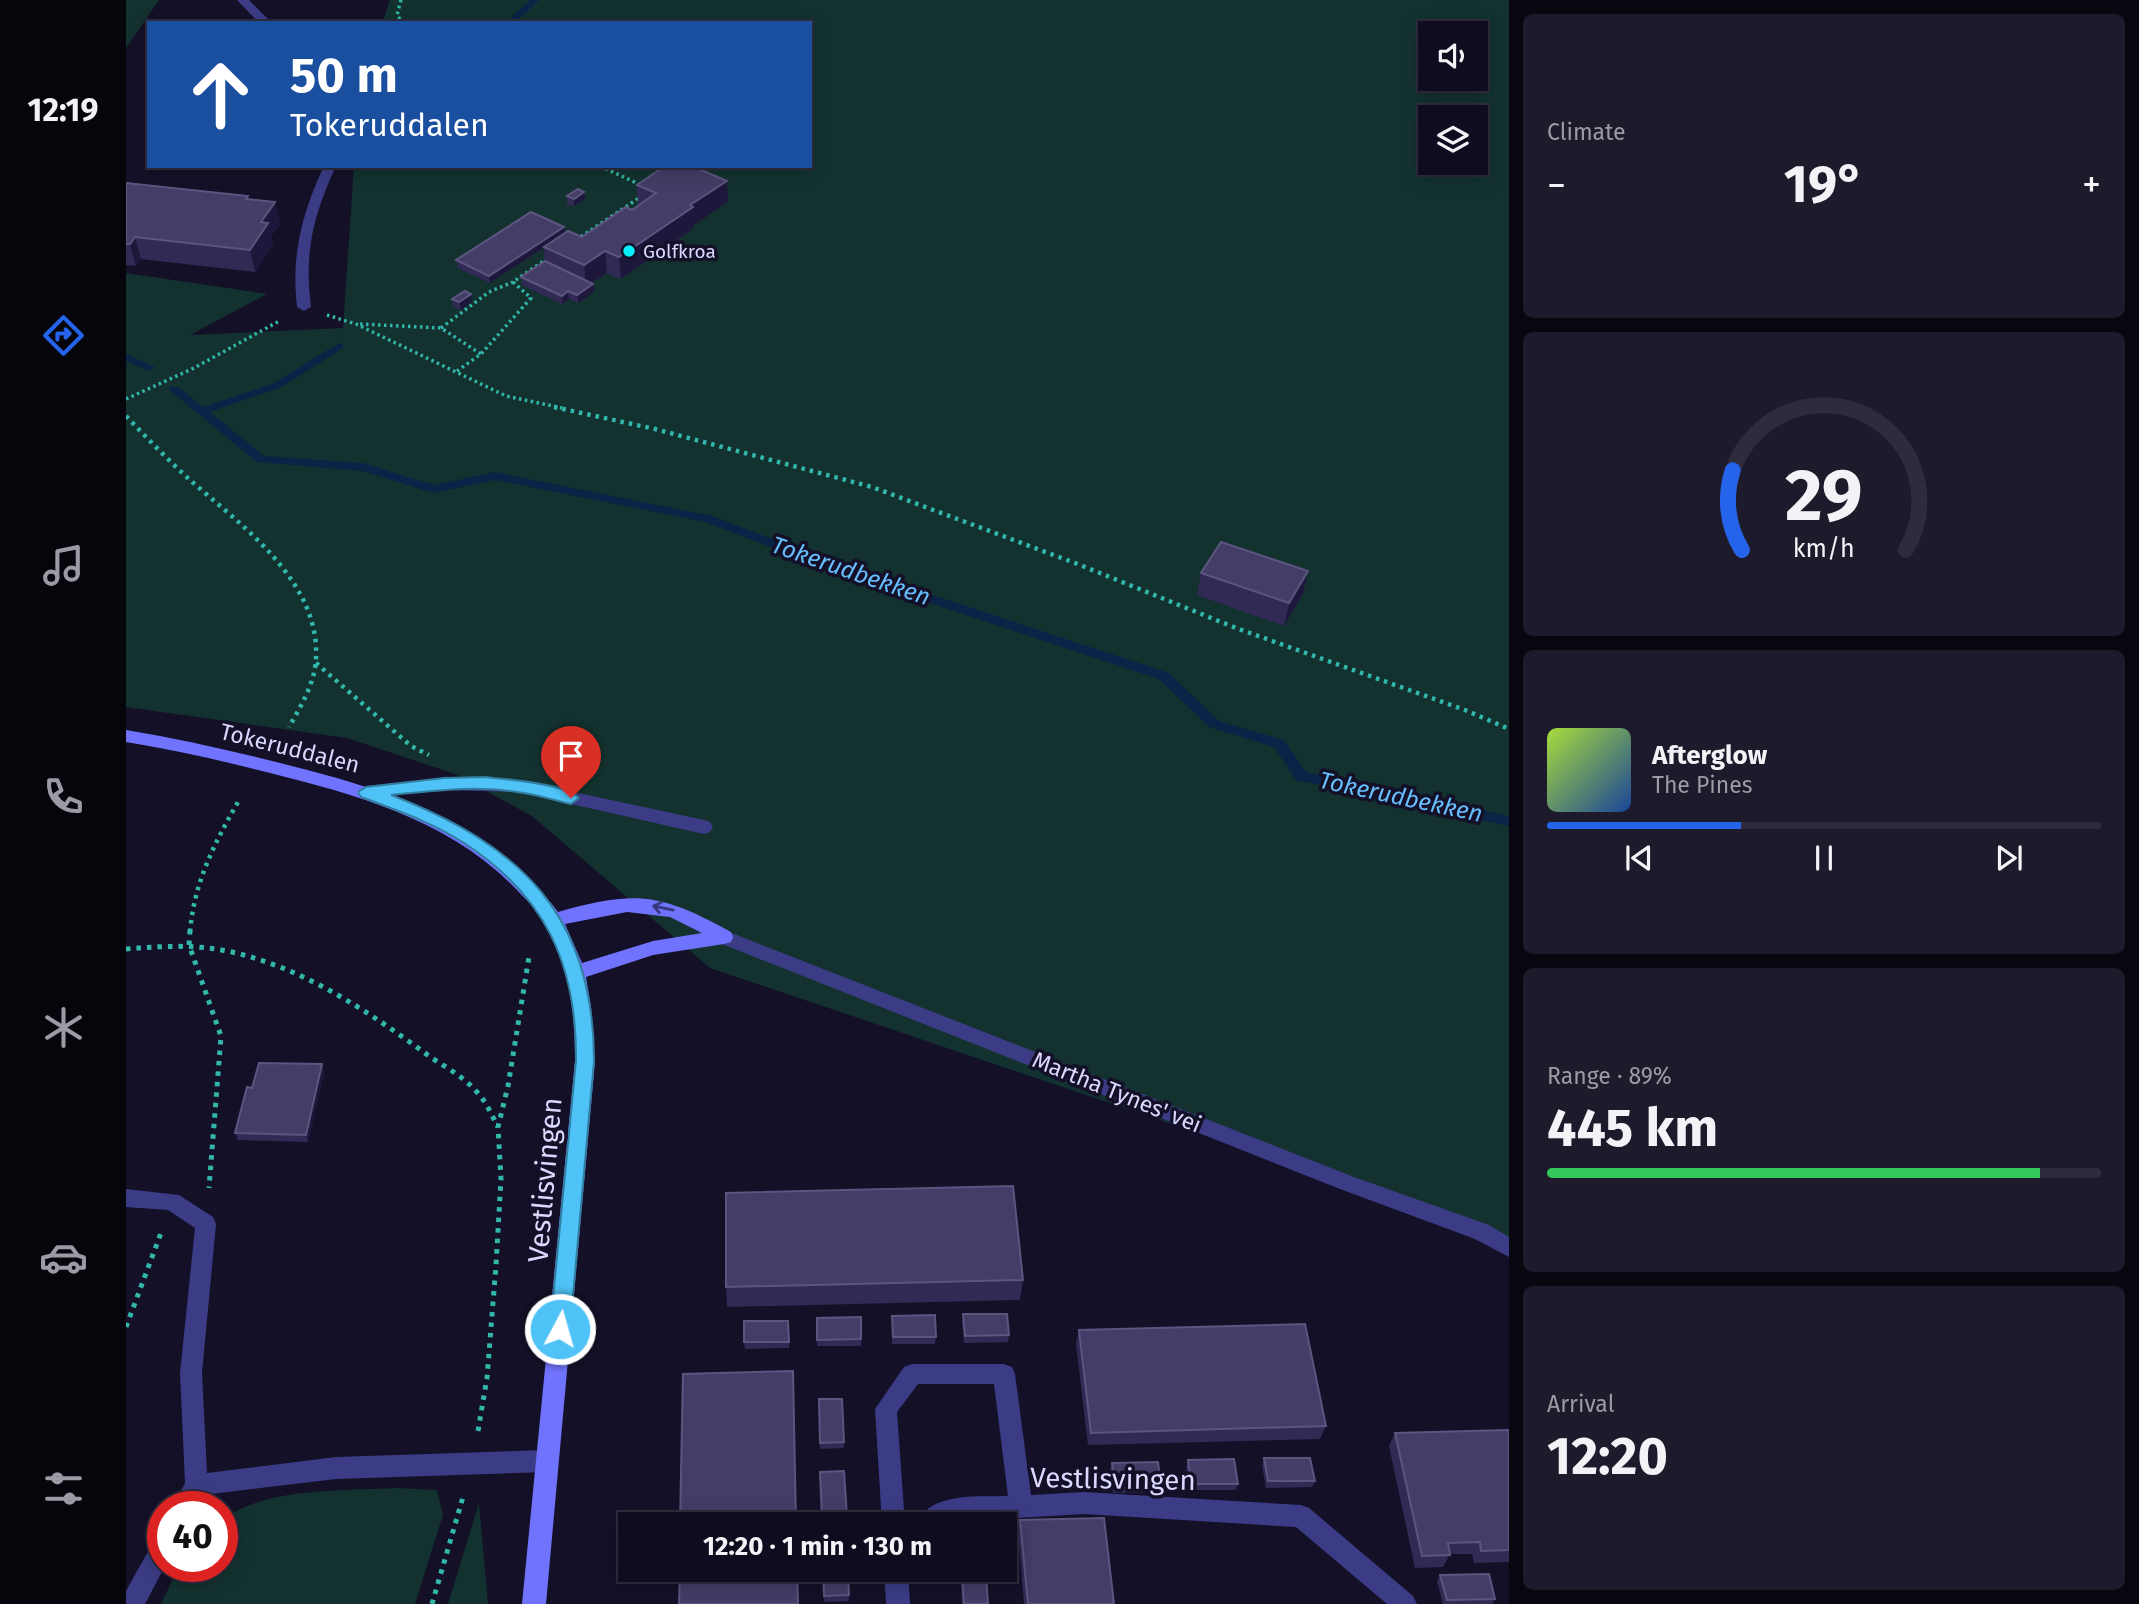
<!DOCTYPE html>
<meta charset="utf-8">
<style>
body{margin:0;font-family:"Fira Sans",sans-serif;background:#1c1a2b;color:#f1f3f6;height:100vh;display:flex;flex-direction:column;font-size:26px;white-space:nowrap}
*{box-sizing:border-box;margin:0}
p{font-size:23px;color:#9b9ba4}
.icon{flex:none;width:38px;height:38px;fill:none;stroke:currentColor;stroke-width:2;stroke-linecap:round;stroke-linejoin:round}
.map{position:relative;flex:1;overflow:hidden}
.details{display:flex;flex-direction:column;gap:14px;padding:14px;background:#080710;width:630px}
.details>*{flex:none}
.top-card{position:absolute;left:21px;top:21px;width:665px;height:147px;border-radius:0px;box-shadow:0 4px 18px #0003,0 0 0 2px #2e2c3c;background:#1a4fa0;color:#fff;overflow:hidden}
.fabs{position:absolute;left:1292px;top:21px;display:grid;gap:14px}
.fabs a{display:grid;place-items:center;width:70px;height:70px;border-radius:0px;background:#0e0c1e;box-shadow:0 4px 18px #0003,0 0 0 2px #2e2c3c;font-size:35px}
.speed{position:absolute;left:21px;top:1491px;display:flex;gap:14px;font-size:35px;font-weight:700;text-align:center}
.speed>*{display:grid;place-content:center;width:91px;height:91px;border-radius:50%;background:#0e0c1e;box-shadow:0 4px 18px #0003,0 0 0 2px #2e2c3c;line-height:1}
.speed .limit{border:10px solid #d22;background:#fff;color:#111}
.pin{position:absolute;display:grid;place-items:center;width:60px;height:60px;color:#fff;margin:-72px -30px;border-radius:50% 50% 50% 0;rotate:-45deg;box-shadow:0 0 7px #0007}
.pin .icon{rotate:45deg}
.me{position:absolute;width:77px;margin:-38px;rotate:6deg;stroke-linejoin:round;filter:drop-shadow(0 0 5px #0008)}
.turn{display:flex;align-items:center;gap:24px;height:147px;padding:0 28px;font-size:32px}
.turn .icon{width:91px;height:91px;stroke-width:2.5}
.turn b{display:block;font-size:49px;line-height:60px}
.big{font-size:52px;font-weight:700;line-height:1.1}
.details .card{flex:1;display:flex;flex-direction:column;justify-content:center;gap:10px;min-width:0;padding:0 24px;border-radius:10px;background:#1c1a2b}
.details .dial{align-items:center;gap:0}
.dial svg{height:182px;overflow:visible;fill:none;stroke:#2e2c3c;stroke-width:7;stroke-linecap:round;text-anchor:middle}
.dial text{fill:#f1f3f6;stroke:none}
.song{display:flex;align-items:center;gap:21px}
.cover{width:84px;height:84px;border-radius:10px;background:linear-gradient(135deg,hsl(80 70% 55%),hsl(220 70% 35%))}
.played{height:7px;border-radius:4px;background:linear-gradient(90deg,#2563eb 35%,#2e2c3c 35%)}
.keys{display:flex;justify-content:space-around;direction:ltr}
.heat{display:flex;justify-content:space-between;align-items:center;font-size:38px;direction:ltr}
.charge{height:10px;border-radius:5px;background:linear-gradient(90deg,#34c759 89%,#2e2c3c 0)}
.trip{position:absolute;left:492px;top:1512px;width:399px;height:70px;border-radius:0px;background:#0e0c1e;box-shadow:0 4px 18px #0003,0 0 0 2px #2e2c3c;font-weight:700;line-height:70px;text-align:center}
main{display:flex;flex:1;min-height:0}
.tab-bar{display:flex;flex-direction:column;width:126px;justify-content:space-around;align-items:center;background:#06050c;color:#9b9ba4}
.tab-bar .icon{width:49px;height:49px}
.tab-bar .selected{color:#2563eb}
.tab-bar b{font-size:32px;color:#f1f3f6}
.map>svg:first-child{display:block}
.green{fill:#13322f;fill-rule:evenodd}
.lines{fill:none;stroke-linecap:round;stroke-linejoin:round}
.stream{fill:#0b2346;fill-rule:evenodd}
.path-far2{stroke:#32b8aa;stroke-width:3.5;stroke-dasharray:2.5 3.5;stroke-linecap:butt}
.path-far1{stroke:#32b8aa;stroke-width:4.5;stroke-dasharray:3.5 5;stroke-linecap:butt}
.path{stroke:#32b8aa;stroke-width:5;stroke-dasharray:4.5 6;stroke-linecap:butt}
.lane{fill:#3c3c86;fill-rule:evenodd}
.street{fill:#3c3c86;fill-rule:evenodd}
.secondary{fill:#7073fd;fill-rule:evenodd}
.wall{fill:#312a55}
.shaded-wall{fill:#1d183b}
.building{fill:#433d67;stroke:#5b557f;stroke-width:2}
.oneway{stroke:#38387d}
.route{fill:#4fc3f7;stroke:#337fa1;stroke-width:2}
.poi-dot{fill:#07edfb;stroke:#131028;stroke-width:2.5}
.labels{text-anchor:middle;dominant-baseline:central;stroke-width:7;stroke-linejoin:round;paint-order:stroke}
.far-poi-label{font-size:19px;fill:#dad8fe;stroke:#131028;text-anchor:start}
.street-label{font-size:23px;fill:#dad8fe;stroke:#131028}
.water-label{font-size:24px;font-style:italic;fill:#67befd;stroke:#131028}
.near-street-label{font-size:28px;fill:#dad8fe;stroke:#131028}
</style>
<main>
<nav class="tab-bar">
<b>12:19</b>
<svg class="icon selected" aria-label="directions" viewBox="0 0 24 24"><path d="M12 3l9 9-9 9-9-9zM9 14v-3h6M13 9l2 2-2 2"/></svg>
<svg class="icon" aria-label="music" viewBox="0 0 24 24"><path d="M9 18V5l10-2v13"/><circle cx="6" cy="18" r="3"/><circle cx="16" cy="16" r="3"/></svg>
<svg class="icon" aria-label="phone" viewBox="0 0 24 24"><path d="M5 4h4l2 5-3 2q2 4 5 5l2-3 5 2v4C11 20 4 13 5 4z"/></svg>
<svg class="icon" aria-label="climate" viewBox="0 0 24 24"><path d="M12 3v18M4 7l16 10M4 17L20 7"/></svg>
<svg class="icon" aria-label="car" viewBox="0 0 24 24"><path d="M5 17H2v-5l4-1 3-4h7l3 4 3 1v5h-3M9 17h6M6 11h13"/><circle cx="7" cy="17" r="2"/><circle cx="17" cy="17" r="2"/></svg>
<svg class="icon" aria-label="filters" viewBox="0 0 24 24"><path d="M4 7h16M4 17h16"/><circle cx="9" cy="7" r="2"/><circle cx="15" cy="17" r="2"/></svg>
</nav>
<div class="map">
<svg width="1383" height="1604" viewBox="0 0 1383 1604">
<rect width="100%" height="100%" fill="#131028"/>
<g class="green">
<polygon points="0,0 33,0 0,48"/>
<path d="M264,0H1383V1248L1221,1183L584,968L406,816L329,774L221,738L0,707V273L141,294L64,335L217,328L228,166H684V23H256ZM1304,33H1349V79H1304ZM1304,117H1349V163H1304Z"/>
<path d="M270,1488L311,1490L317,1515L289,1604H35L53,1566H96V1520C139,1487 217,1491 270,1488Z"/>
<polygon points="353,1503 362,1604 322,1604"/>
</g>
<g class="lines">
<g class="stream">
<polygon points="404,0 413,0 389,23 379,23"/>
<polygon points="213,343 217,344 217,348 156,387 84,412 138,456 237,463 308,485 369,472 586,516 707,562 1043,673 1093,721 1158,740 1180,772 1383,816 1383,826 1170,780 1148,747 1083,727 1033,679 699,568 579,522 369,480 308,493 236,471 131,462 42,389 44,387 52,387 77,407 148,383"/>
<polygon points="0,354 27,366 29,368 23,371 0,361"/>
</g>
<g class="path-far2">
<polyline points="275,0 271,15 277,23"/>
<polyline points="474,166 517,186"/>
<polyline points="450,240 516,196"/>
<polyline points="201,315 230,324 380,396 436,408"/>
<polyline points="234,324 315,328 355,354"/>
<polyline points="315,328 363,292 387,282"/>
<polyline points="331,371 355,354 405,298 387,282 422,258"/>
<polyline points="0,399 68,368 155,320"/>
</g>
<g class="path-far1">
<polyline points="428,407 529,429 746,487 949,563 1110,628 1339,710 1383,729"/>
<path d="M0,416C21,438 42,460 64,480C115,525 194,581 190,658C189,683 175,706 163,727"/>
<polyline points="190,663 285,746 303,755"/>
<path d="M64,932C68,883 88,844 112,802"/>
</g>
<g class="path">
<polyline points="64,930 63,945 95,1036 83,1188"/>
<path d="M0,949C35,946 71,944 106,952C180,969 243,1012 303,1056C319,1067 337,1076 350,1091C360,1101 365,1114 372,1127"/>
<polyline points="0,1327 35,1233"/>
<polyline points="352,1431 361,1378 370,1265 375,1179 372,1127 382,1086 403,957"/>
<polyline points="306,1604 337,1497"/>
</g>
<g class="lane">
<polygon points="318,778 392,780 578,820 584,822 587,827 584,832 578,834 392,792 318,790 240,798 234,797 231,792 234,787 240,786"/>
<polygon points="0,1189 53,1195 87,1217 90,1224 76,1373 81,1473 210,1457 421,1450 429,1453 432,1461 429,1469 421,1472 210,1479 77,1495 71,1507 47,1507 59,1483 54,1373 69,1228 42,1210 0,1207"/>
<polygon points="37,1536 37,1566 39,1566 19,1604 0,1604 0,1591 29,1539"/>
</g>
<g class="street">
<polygon points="111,0 123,0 146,23 133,23"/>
<path d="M198,166H210C187,216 178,252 185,307L178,311L171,307C165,255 176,213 198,166Z"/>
<polygon points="598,930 1228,1177 1363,1225 1383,1237 1383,1257 1349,1239 1214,1189 591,942 589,937 591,932"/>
<path d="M786,1364H878L886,1367L889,1374L905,1495L958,1492L1175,1505L1183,1508L1287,1596L1291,1604H1261L1170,1527L958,1514L791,1524C803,1491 854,1497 882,1496L868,1384H792L771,1412L779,1524H756L749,1409L778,1367Z"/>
<polygon points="758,1570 782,1570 784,1604 760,1604"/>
</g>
<path class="secondary" d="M0,730C49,738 98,749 146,761C253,787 363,820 432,912C510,890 534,893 605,932L607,937L605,942L598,944L527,955L460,977L465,1007L469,1061L420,1604H396L449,1061C449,1015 445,968 422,927C415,913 402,902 391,890C324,820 232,795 140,772C94,760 47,750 0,742ZM501,912L544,917L576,933L527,941L456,963L439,924Z"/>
</g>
<g class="wall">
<polygon points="601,181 602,202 568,225 568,228 495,279 481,273 465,283 467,284 468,292 452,303 443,299 436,304 396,285 395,277 419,261 418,248 364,283 332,268 330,260 438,227 438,233 456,237 512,206 511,185"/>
<polygon points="0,183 149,202 154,224 145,236 147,245 129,272 15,259 10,266 0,265"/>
<polygon points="458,192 459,199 448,206 441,204 441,196"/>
<polygon points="326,299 346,302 335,310 327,307"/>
<polygon points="1182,571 1177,594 1158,626 1071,595 1075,573"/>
<polygon points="196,1064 198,1072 182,1142 112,1140 109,1133 126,1088"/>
<polygon points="897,1280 894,1300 601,1307 600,1287"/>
<polygon points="837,1314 883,1335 882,1342 838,1343 836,1321"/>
<polygon points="766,1316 810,1337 809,1344 766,1344"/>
<polygon points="735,1317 735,1346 691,1346 691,1318"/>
<polygon points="662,1321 663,1348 619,1349 618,1342"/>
<polygon points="953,1330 1200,1426 1194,1439 962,1445 950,1344"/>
<polygon points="693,1399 718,1442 718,1448 694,1449"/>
<polygon points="1383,1430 1383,1562 1348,1563 1346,1554 1324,1554 1317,1567 1289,1568 1263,1446 1269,1433"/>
<polygon points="1138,1458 1189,1481 1186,1487 1140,1488 1136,1465"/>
<polygon points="1062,1460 1112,1484 1109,1490 1063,1490 1060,1467"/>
<polygon points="986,1463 1035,1486 1033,1492 987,1493 984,1470"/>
<polygon points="694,1472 721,1517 721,1523 696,1524"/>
<polygon points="894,1520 988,1604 898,1604 892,1532"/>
<polygon points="696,1570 722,1570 723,1601 698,1602"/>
<polygon points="836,1575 862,1604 836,1604 835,1581"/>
<polygon points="1314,1575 1369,1599 1366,1604 1317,1604 1311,1581"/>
</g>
<g class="shaded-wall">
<polygon points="601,181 602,202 568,225 568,228 495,279 493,257 564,205"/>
<polygon points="458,192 459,199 448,206 448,199"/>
<polygon points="149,202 154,224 145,236 147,245 129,272 124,250 135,222"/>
<polygon points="438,227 439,234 364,283 363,276"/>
<polygon points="9,237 15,259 10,266 4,244"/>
<polygon points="479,251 481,273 460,287 458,265"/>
<polygon points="467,284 468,292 452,303 451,295"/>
<polygon points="442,291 443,299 436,304 436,296"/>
<polygon points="345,294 346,302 335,310 333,302"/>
<polygon points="1182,571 1177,594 1158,626 1163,603"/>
<polygon points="196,1064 198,1072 182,1142 180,1135"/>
</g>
<g class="building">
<polygon points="539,166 566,166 601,181 564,205 567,207 493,257 479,251 458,265 418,247 442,231 456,237 500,207 506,210 530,193 511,185"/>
<polygon points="0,183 122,196 120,199 149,202 135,222 142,223 124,250 9,237 4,244 0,244"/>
<polygon points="452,189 458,192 448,199 441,196"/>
<polygon points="405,212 438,227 363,276 330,260"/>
<polygon points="419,261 467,284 451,295 442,291 436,296 395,277"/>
<polygon points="339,291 345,294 333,302 326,299"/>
<polygon points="1095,542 1182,571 1163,603 1075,573"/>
<polygon points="133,1063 196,1064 180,1135 109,1133 121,1087 126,1088"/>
<polygon points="887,1186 897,1280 600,1287 600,1193"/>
<polygon points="837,1314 881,1314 883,1335 839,1336"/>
<polygon points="809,1315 810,1337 767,1337 766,1316"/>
<polygon points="735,1317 735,1339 691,1340 691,1318"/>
<polygon points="618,1321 662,1321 663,1342 618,1342"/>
<polygon points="1179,1324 1200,1426 965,1433 953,1330"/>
<polygon points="667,1371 670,1524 554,1524 557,1374"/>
<polygon points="693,1399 716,1399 718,1442 694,1443"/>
<polygon points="1383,1430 1383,1550 1355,1551 1354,1542 1322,1543 1324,1555 1296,1556 1269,1433"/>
<polygon points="1138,1458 1184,1458 1189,1481 1142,1481"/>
<polygon points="1108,1459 1112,1484 1065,1484 1062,1460"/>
<polygon points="1032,1462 1035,1486 989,1487 986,1463"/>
<polygon points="718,1471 721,1517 696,1518 694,1472"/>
<polygon points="978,1518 988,1604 902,1604 894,1520"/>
<polygon points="554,1570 671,1570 672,1604 553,1604"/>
<polygon points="697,1570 722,1570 723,1595 698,1596"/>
<polygon points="860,1574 862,1604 838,1604 836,1575"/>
<polygon points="1363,1574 1369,1599 1321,1600 1314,1575"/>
</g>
<defs><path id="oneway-shaft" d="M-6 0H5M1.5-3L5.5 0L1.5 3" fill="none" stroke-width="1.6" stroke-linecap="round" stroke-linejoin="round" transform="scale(1.75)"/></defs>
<use class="oneway" href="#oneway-shaft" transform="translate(537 908) rotate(-168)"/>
<path class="route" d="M359,777C378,779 443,784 453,798L445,804C427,800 409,794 391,792C349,785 307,791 265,795C395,845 468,915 468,1061L444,1329L441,1335L434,1338L427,1335L424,1329L450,1061C451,965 420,896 338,843C306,822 270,810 235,797L232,792L240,787L318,778Z"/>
<circle class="poi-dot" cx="503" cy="251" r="7"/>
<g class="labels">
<g class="far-poi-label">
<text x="517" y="251">Golfkroa</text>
</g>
<g class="street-label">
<text transform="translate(164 748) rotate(14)">Tokeruddalen</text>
<text transform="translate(991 1092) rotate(22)">Martha Tynes' vei</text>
</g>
<g class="water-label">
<text transform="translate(725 571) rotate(19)">Tokerudbekken</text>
<text transform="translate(1275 797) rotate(12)">Tokerudbekken</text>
</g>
<g class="near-street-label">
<text transform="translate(419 1180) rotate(-85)">Vestlisvingen</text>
<text transform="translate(987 1479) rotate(1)">Vestlisvingen</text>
</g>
</g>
</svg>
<div class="fabs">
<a><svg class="icon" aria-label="sound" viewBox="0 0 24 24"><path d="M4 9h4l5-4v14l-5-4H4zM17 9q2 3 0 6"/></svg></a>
<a><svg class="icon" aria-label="layers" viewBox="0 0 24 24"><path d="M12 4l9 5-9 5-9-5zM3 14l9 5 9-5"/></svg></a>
</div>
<div class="speed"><div class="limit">40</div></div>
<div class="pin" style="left:445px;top:798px;background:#d93025"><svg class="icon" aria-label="arrive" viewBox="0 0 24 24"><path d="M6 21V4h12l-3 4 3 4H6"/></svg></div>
<svg class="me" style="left:434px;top:1329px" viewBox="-20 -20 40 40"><circle r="17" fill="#4fc3f7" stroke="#fff" stroke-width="3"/><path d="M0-11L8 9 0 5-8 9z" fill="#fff"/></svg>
<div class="trip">12:20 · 1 min · 130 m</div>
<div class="top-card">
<div class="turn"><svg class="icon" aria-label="ahead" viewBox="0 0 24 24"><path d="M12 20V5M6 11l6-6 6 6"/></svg><div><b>50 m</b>Tokeruddalen</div></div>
</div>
</div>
<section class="details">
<div class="card"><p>Climate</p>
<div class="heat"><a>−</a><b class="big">19°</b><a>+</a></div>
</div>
<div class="card dial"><svg viewBox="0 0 100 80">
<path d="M14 69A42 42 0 1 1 86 69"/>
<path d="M14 69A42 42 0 0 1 10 34" stroke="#2563eb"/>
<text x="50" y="56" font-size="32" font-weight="700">29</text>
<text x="50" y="72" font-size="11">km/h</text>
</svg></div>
<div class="card">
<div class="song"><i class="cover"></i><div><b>Afterglow</b><p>The Pines</p></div></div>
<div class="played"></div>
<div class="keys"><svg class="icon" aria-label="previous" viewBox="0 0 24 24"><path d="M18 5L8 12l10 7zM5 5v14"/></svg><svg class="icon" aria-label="pause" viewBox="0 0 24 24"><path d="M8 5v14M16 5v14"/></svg><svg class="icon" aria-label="next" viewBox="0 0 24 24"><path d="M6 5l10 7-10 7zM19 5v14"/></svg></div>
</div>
<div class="card"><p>Range · 89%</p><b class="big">445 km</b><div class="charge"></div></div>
<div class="card"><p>Arrival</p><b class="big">12:20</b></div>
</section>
</main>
